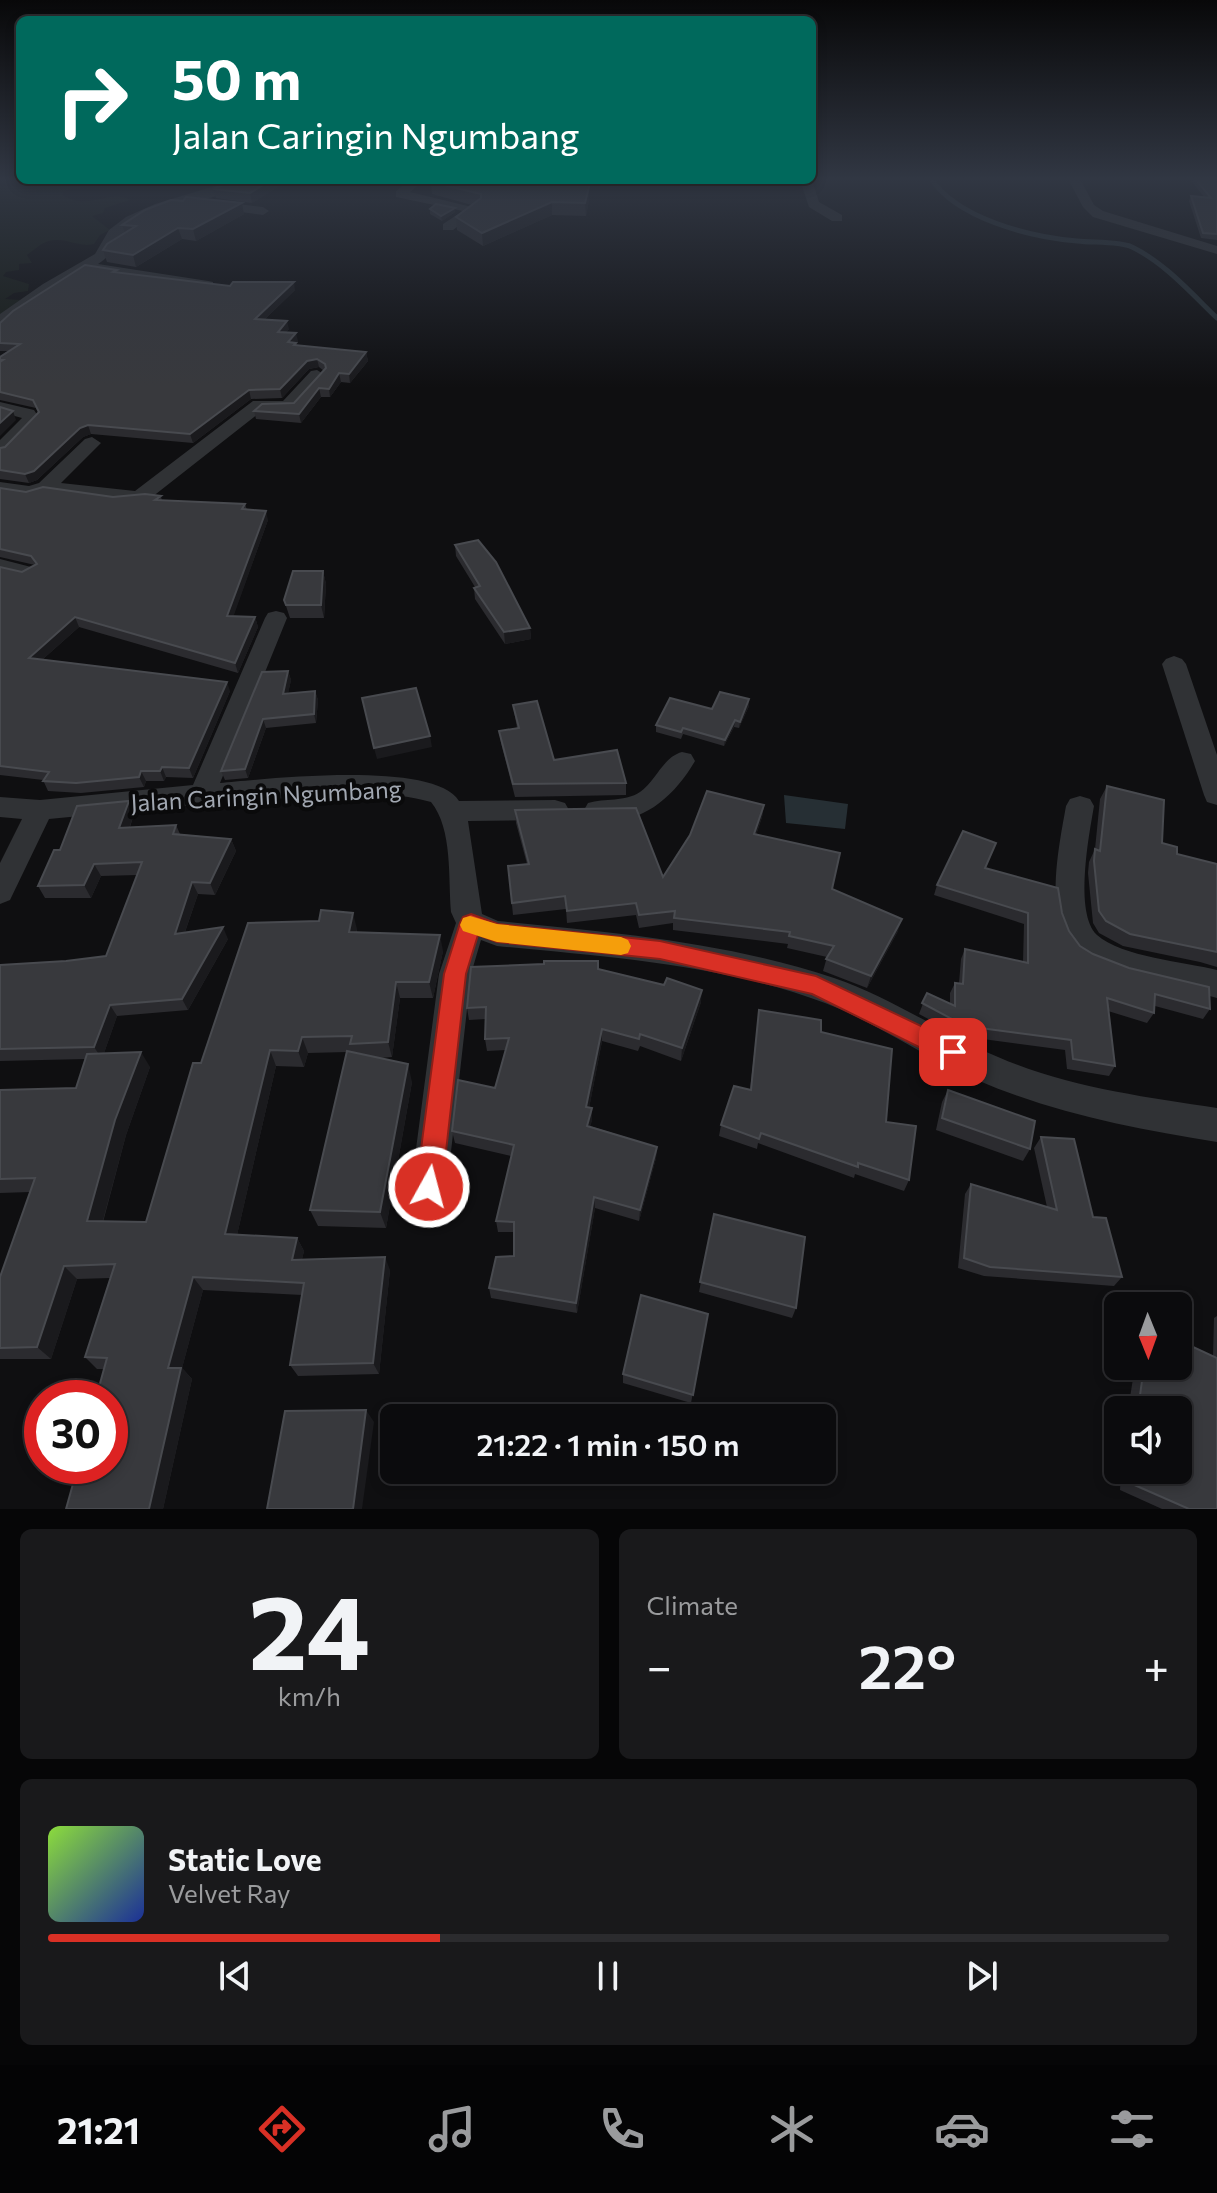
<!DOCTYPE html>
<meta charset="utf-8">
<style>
body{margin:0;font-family:Commissioner,sans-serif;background:#19191b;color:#f1f3f6;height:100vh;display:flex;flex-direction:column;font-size:30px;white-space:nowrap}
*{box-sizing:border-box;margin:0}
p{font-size:26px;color:#9a9b9d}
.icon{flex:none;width:44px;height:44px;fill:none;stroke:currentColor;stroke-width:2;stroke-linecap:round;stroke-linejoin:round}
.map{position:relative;height:1509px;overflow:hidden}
.side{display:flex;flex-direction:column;gap:20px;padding:20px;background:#060607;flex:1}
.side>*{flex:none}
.banner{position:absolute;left:16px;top:16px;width:800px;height:168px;border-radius:12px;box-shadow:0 4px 12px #0003,0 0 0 2px #2b2b2e;background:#00695c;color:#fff;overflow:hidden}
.needle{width:52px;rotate:179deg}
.tools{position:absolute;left:1104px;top:1292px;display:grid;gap:16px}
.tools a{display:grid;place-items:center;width:88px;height:88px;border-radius:12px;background:#0b0b0d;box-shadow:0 4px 12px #0003,0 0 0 2px #2b2b2e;font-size:40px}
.speed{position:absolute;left:24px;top:1380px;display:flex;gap:16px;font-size:40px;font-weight:700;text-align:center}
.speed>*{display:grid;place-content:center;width:104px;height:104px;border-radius:50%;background:#0b0b0d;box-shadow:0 4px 12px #0003,0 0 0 2px #2b2b2e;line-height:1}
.speed .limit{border:12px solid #d22;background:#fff;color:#111}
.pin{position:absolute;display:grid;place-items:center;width:68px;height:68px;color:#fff;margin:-34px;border-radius:16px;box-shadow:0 4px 12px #0006}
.me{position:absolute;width:88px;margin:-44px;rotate:7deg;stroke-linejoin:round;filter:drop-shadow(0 0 6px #0008)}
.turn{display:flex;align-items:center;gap:28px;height:168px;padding:0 24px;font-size:36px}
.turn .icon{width:104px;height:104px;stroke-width:2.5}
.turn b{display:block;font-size:56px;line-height:68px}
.big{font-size:60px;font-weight:600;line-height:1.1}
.side .card{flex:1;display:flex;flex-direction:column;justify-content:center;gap:12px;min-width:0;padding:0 28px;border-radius:12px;background:#19191b}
.side .dial{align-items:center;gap:0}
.dial b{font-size:104px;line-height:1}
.song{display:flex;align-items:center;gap:24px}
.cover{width:96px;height:96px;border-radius:12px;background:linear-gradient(135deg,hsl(90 70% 55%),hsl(230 70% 35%))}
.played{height:8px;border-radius:4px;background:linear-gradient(90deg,#d93025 35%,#2b2b2e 35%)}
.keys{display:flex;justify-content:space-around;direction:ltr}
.heat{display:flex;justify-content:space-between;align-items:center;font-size:44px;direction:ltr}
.side .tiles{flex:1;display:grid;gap:20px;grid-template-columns:1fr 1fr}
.card:last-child{grid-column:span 2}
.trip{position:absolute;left:380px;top:1404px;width:456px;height:80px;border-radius:12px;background:#0b0b0d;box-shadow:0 4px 12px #0003,0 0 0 2px #2b2b2e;font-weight:600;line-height:80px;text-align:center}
.tabs{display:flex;height:128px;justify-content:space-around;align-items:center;background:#040405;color:#9a9b9d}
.tabs .icon{width:56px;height:56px}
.tabs .active{color:#d93025}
.tabs b{font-size:36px;color:#f1f3f6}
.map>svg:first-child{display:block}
.green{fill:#161b16}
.water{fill:#262f34}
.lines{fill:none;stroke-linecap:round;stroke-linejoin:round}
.stream{stroke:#262f34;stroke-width:5}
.street{fill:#303235;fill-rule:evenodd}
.wall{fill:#2b2b2f}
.shaded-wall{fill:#1a1a1d}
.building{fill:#38393d;stroke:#484a4f;stroke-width:2}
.route{fill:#d93025;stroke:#8d1f18;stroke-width:2}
.slow{fill:#f59e0b}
.labels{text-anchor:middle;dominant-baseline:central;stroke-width:8;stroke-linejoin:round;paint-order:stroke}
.street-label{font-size:24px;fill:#a1a7b1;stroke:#0a0a0b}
</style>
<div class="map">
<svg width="1217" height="1509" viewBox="0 0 1217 1509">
<rect width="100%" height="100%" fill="#0f0f11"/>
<path class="green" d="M0,186L85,187L63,191V195C87,212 110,188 130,200L105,208L103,213L92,216L110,230L100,235L94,244C78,248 66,237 49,241C41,243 34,250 27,255L32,263L19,264V270L6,272L3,276L29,284L28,291L14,293L5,299L23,300L0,317Z"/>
<polygon class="water" points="784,795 848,804 845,829 786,823"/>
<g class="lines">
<path class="stream" d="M930,177C956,219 1031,237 1077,241C1093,243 1118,241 1132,247C1165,263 1191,293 1217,318"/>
<g class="street">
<polygon points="1067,177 1079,177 1094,205 1103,211 1217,246 1217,254 1093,217 1083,207"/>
<path d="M235,180H254C228,199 169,203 136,223C119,233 115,254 98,264L208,281L213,282V288L87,270L0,326V314L43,284L95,254L109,230L126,217L155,204Z"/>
<polygon points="410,180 424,180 410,192 480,209 453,230 443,230 443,224 463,211 396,197 396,191"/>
<polygon points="800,180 812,180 819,202 842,215 842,221 832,221 809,207"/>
<polygon points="207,200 263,207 269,211 263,215 203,207 203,201"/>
<polygon points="317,370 325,375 294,410 263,410 147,501 116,503 47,493 30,498 0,494 0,482 29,486 39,483 85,439 92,437 101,443 61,483 135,491 253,401 283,401 311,371"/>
<polygon points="0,402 34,410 40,419 7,454 0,456 0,440 22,418 0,412"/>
<polygon points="0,559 35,568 38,573 27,579 0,572"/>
<path d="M276,611L284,613L287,618L220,783C268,779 434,760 459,801L555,800L565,803L569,810L565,817L555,820L468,821L482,914L498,921C611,932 726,942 834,978C892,998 942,1033 998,1057C1067,1087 1144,1097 1217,1108V1142C1135,1129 1053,1113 977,1080C925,1058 878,1023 825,1003C722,964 606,957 497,946L481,940L471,974L447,1187L442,1200L429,1205L416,1200L411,1187L439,974L456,923L451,912C448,879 453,829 431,802C386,789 335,795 289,798C209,803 129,811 49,819L10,900L0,904V863L22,819L0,817V797L40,800L193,785L265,618L268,613Z"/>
<polygon points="1174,656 1182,659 1186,664 1217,755 1217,805 1207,802 1204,795 1162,664 1166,659"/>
<path d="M682,752L691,754L695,761C673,799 635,832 588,817L584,810L588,803C605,798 625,802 640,792C656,781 663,757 682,752Z"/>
<path d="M1080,796L1090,799L1094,806C1089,835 1074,913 1097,935C1122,957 1185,962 1217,970V998C1181,988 1104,977 1077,954C1042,923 1059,846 1066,806L1070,799Z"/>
</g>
</g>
<g class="wall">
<polygon points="1188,177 1217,177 1217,240 1201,238 1189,201 1191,196 1204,197"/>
<polygon points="236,180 283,180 284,183 252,203 216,198 213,189"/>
<polygon points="426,180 589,180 589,200 586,216 552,215 483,246 457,230 456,217 472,205 432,194 431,183 426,182"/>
<polygon points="455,208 455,212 442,221 430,214 430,209"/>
<polygon points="244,214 196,241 182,239 136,267 107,262 103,250 125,233 122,225"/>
<polygon points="117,270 117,273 230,286 295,290 265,319 289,329 286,332 298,341 296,343 296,345 366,352 368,361 350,383 341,382 330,397 321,397 301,423 256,419 254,411 294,403 324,371 319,367 309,369 282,398 251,399 193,443 91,434 83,437 37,480 29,483 0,479 0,448 5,447 38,413 36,408 0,400 0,357 9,351 0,351 0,323"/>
<polygon points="0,488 26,492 113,497 161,496 162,501 245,504 247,510 268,520 233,616 255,617 258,627 238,673 79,627 43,659 230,691 193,778 166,777 164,781 146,781 144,787 81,793 48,791 43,780 0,775 0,567 22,572 35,565 0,557"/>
<polygon points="455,545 530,628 531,639 505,644 475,599 474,588 475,587 456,556"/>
<polygon points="323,571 326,584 324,618 290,618 284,600"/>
<polygon points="288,671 291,680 288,693 315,691 318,700 316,723 266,728 248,778 225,780 221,771"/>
<polygon points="749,699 749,706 739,728 734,727 724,746 683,734 681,739 656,732 656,725"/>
<polygon points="513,705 554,760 626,783 626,795 515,797 501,743 499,731 517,728"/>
<polygon points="1107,786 1162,843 1177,854 1217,864 1217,967 1200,962 1123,946 1099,933 1093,923 1088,873 1089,862 1095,849 1100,799"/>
<polygon points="764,805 762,817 756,835 832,889 898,931 867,988 823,971 827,957 787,948 788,944 673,930 673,923 639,928 636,915 567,923 566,909 513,915 508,866 527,864 516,823 515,810 663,877"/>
<polygon points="134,814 130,827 176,825 180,834 231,839 236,851 215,895 198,894 185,932 228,939 188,1010 117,1016 104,1053 150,1067 126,1135 103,1222 146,1222 201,1063 357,929 357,932 443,951 433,998 400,998 392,1057 380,1058 412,1082 386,1228 318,1226 310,1210 347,1052 308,1053 304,1067 276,1066 237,1235 297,1238 304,1251 302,1259 390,1270 379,1374 298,1376 290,1365 302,1295 203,1290 182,1368 192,1379 163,1509 66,1509 104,1369 97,1369 85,1357 110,1278 77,1279 51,1359 0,1359 0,1277 30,1192 0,1193 0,1090 76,1088 85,1059 0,1061 0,965 66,961 106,956 137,875 101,876 91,898 45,898 38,886 60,850"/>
<polygon points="986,869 1062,913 1069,931 1080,946 1093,954 1210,1009 1203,1019 1155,1006 1154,1013 1147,1023 1108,1011 1115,1066 1109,1076 1067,1069 1065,1050 960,1036 919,1014 927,993 950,1004 950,993 955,983 959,983 961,959 965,949 1023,962 1024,924 934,895 937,885"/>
<polygon points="598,969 701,1002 681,1061 640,1046 638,1051 602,1041 589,1108 592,1108 592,1120 590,1126 657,1147 656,1158 639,1221 595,1208 577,1313 491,1298 489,1288 514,1256 514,1232 498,1232 496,1221 511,1156 455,1143 452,1131 495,1088 506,1050 487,1051 485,1039 486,1019 469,1020 467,1008"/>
<polygon points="759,1010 821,1032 886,1122 909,1180 904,1191 855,1174 854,1178 758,1143 757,1149 719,1136 721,1125 750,1090"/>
<polygon points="948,1090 1030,1149 1023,1161 936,1130 942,1102"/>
<polygon points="1041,1137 1093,1217 1122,1277 1114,1286 984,1276 958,1268 965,1194 971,1184 1047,1207 1034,1148"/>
<polygon points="714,1214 796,1308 792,1318 699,1292"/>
<polygon points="708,1314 691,1403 623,1383 623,1374"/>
<polygon points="1217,1316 1217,1509 1162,1509 1120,1490 1121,1470 1178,1470 1178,1410 1128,1410 1135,1366 1178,1366 1213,1356 1214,1318"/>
</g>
<g class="shaded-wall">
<polygon points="271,180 283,180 284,183 252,203 250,193"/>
<polygon points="589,187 589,200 586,216 585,203"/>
<polygon points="552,202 552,215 483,246 482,233"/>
<polygon points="242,203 244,214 196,241 193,229"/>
<polygon points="455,208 455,212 442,221 441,216"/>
<polygon points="178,228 182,239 136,267 133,255"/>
<polygon points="294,282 295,290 257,327 255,319"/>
<polygon points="287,321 289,329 280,340 278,332"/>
<polygon points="296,333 298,341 296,343 298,351 288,342"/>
<polygon points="366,352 368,361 350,383 349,374"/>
<polygon points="317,359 319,367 309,369 282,398 280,389 307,361"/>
<polygon points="339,373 341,382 330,397 329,389"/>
<polygon points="319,388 321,397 301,423 299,414"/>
<polygon points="249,390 251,399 193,443 190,434"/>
<polygon points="13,411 16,420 0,436 0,423"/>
<polygon points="88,425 91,434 83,437 37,480 29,483 25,474 80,428"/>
<polygon points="266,511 268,520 230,626 227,616"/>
<polygon points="323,571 326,584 324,618 321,605"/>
<polygon points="75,617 79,627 34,667 29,658"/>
<polygon points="255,617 258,627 238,673 235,663"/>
<polygon points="530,628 531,639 505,644 504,632"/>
<polygon points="288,671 291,680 286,703 283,694"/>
<polygon points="227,682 230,691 193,778 189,768"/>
<polygon points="315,691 318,700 316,723 314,714"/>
<polygon points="749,699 749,706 739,728 740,722"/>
<polygon points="263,719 266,728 248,778 245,769"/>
<polygon points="735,720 734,727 724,746 725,740"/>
<polygon points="430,736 432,747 377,759 374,748"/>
<polygon points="162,767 166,777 164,781 160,771"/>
<polygon points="141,771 146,781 144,787 139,777"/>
<polygon points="129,801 134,814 125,840 119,828"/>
<polygon points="764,805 762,817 752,847 754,834"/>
<polygon points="231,839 236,851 215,895 210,883"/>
<polygon points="94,864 101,876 91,898 84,885"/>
<polygon points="192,882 198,894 180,946 175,934"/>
<polygon points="353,913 357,929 354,949 349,932"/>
<polygon points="902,919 898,931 867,988 871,976"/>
<polygon points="223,927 228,939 188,1010 182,999"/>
<polygon points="440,935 443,951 433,998 429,982"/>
<polygon points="396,982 400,998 392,1057 388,1042"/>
<polygon points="702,990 701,1002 681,1061 682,1048"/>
<polygon points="110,1005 117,1016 102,1059 94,1047"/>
<polygon points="602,1029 602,1041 587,1119 586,1107"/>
<polygon points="302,1037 308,1053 304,1067 298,1051"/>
<polygon points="270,1050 276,1066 234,1248 225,1234"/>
<polygon points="141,1052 150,1067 126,1135 99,1235 87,1221 115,1120"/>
<polygon points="408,1064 412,1082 386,1228 380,1212"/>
<polygon points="592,1108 592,1120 588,1137 587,1126"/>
<polygon points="657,1147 656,1158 639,1221 640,1210"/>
<polygon points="594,1197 595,1208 577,1313 576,1303"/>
<polygon points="297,1238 304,1251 299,1273 292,1260"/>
<polygon points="385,1257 390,1270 379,1374 373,1363"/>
<polygon points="64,1266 77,1279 51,1359 37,1347"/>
<polygon points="193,1277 203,1290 182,1368 192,1379 163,1509 149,1509 168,1368"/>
<polygon points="366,1410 374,1422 362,1509 353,1509"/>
</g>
<g class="building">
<polygon points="1194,177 1217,177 1217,234 1203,233 1191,196 1211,198"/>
<polygon points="236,180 271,180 250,193 213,189"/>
<polygon points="433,180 589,180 589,187 585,203 552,202 482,233 456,217 481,198 481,194 431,182"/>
<polygon points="186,197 242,203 193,229 178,228 133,255 103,250 107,244 136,226 122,225 145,210 171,200 183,201"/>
<polygon points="436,204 455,208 441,216 430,209"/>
<polygon points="85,265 117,270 113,272 230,286 233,282 294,282 255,319 287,321 278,332 296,333 288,342 296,343 294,345 366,352 349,374 339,373 329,389 319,388 299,414 254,411 262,404 294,403 326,368 325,364 317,359 307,361 280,389 249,390 190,434 88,425 80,428 34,471 25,474 0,470 0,448 5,447 39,412 33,400 0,392 0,362 3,360 0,360 0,357 20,344 0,343 0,323 13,311"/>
<polygon points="0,407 13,411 0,423"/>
<polygon points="43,487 113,497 145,494 161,496 155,500 245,504 242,509 266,511 227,616 255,617 235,663 75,617 29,658 227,682 189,768 162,767 160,771 141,771 139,777 76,783 43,781 49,772 0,766 0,567 22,572 37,564 31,556 0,549 0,488 26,492"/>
<polygon points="478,540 496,562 530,628 504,632 474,588 480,586 455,545"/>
<polygon points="293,571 323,571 321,605 286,605 284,600"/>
<polygon points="288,671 283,694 315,691 314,714 263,719 245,769 221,771 262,672"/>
<polygon points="416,688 430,736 374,748 362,698"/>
<polygon points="720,692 749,699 740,722 735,720 725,740 683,728 681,732 656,725 670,698 712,709"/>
<polygon points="537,701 554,760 617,750 626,783 513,784 499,731 519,728 513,705"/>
<polygon points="1107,786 1164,800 1162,843 1177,847 1177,854 1217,864 1217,952 1130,934 1106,921 1099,911 1094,861 1095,849 1100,851"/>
<polygon points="707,791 764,805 754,834 840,853 832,889 902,919 871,976 826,959 834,946 789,936 790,932 674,918 675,911 639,915 636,903 567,911 565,896 512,903 508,866 529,864 515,810 636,808 663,877 690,835"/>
<polygon points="129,801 119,828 176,825 173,834 231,839 210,883 192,882 175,934 223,927 182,999 110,1005 94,1047 0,1049 0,965 66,961 106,956 142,862 94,864 84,885 38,886 54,850 60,850 77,806"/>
<polygon points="963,831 996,843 985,868 1058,888 1062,913 1069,931 1080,946 1093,954 1129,968 1209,987 1210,1009 1155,994 1154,1013 1107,998 1115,1066 1073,1059 1071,1040 965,1026 922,1003 927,993 955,1006 955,983 963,984 965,949 1028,963 1028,913 937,885"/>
<polygon points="321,910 353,913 349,932 440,935 429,982 396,982 388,1042 350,1044 352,1036 302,1037 298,1051 270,1050 225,1234 297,1238 292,1260 385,1257 373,1363 290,1365 304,1283 193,1277 168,1368 181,1368 149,1509 66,1509 78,1466 110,1466 110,1398 96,1398 107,1358 85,1357 115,1264 64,1266 37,1347 0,1348 0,1277 35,1178 0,1179 0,1090 76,1088 87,1054 141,1052 115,1120 87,1221 146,1222 193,1063 201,1063 248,923 319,921"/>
<polygon points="544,961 598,961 598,969 664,985 667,978 702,990 682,1048 640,1034 639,1039 602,1029 586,1107 592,1108 587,1126 657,1147 640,1210 594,1197 576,1303 489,1288 496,1257 514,1256 514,1222 496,1221 514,1145 452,1131 458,1080 495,1088 509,1038 485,1039 486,1007 467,1008 471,967 544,964"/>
<polygon points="759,1010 821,1020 821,1032 892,1049 886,1122 916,1126 909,1180 858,1163 858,1167 761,1133 759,1139 721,1125 734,1086 751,1090"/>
<polygon points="347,1051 408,1064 380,1212 310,1210"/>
<polygon points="948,1090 1035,1121 1030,1149 942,1118"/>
<polygon points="1041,1137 1074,1139 1093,1217 1106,1218 1122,1277 990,1267 964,1258 971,1184 1057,1210"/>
<polygon points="714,1214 805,1237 796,1308 700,1282"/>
<polygon points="641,1295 708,1314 693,1395 623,1374"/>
<polygon points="1178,1340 1217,1358 1217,1509 1189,1509 1130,1483 1131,1470 1178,1470 1178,1410 1138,1410 1144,1366 1178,1366"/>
<polygon points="366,1410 353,1509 267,1509 285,1411"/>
</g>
<linearGradient id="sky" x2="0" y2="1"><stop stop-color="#080809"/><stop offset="0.46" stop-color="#313743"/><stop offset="1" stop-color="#313743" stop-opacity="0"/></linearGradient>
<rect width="1217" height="388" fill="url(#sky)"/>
<polygon class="route" points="471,914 498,924 660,941 816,976 961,1045 965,1052 961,1060 953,1063 945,1060 812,994 660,959 497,942 478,935 466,974 442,1187 438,1196 429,1199 420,1196 416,1187 444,974 460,923 463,917"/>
<polygon class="slow" points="470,916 497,924 621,937 628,940 631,946 628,953 621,955 497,942 463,931 460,925 463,918"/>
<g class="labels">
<g class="street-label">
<text transform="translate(266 795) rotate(-3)">Jalan Caringin Ngumbang</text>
</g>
</g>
</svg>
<div class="tools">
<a><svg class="needle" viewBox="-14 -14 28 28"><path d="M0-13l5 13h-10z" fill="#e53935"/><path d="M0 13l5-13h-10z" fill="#9a9b9d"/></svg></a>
<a><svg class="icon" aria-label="sound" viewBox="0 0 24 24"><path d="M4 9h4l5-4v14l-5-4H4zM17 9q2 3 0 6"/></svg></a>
</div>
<div class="speed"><div class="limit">30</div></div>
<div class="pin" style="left:953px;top:1052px;background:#d93025"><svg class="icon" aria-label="arrive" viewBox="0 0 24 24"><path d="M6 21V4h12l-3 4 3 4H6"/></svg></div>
<svg class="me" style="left:429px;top:1187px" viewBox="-20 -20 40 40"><circle r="17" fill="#d93025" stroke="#fff" stroke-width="3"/><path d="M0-11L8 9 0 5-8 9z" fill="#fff"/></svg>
<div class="trip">21:22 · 1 min · 150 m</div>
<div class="banner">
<div class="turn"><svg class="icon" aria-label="right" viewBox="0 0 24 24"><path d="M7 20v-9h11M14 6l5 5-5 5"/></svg><div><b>50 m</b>Jalan Caringin Ngumbang</div></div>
</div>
</div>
<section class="side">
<div class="tiles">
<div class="card dial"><b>24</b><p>km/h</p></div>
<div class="card"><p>Climate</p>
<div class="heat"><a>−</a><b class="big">22°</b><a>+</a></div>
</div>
<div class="card">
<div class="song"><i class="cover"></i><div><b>Static Love</b><p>Velvet Ray</p></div></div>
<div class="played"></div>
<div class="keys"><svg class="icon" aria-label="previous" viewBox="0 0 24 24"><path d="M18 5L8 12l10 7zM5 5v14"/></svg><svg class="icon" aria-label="pause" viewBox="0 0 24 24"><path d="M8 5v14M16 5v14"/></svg><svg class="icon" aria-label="next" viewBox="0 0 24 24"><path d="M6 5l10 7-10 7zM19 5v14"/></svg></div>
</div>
</div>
</section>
<nav class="tabs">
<b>21:21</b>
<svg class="icon active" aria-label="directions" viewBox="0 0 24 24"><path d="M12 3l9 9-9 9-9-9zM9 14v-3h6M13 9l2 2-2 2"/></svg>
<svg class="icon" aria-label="music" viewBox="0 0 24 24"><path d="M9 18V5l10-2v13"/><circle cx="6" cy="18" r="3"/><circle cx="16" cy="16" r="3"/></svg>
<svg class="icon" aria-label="phone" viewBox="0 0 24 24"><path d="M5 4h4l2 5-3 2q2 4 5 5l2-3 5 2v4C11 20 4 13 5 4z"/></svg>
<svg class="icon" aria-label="climate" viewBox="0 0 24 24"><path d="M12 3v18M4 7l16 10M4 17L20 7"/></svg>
<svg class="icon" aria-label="car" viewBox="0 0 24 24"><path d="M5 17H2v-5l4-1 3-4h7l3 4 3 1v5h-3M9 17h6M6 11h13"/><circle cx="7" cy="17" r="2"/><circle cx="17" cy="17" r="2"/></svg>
<svg class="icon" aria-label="filters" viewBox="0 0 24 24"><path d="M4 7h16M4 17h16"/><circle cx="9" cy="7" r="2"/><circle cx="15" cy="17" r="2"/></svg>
</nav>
